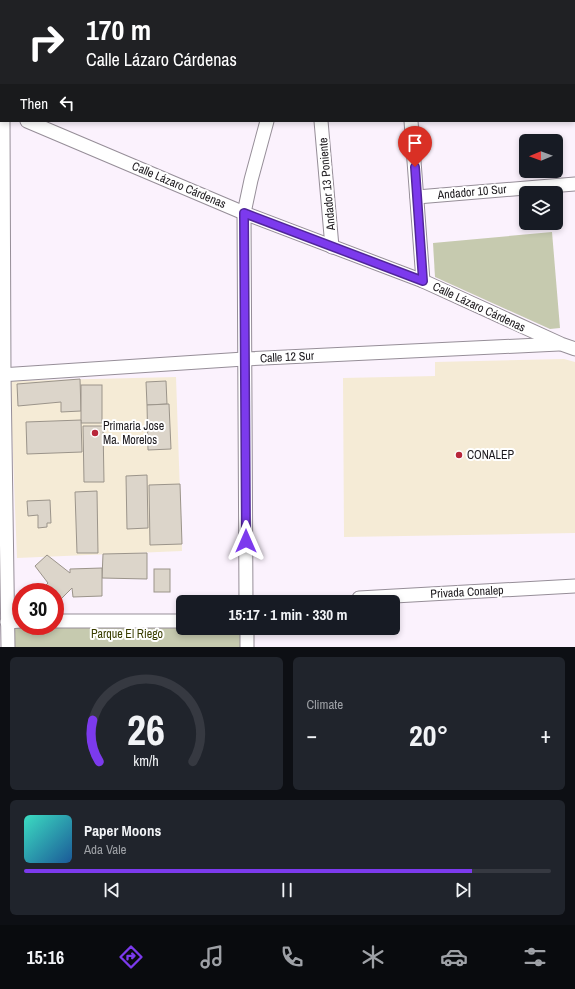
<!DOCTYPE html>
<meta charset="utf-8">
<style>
body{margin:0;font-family:"Archivo Narrow",sans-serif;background:#20242c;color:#f1f3f6;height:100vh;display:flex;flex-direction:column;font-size:15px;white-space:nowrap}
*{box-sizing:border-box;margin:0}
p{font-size:13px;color:#9ea1a6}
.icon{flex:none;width:22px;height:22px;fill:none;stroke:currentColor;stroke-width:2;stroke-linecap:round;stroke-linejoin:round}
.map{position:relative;height:647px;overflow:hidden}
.details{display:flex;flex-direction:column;gap:10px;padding:10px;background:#0d0f14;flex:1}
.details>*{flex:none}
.guide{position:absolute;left:0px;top:0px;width:575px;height:122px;box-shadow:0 2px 6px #0003;background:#202124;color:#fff;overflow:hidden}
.needle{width:26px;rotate:269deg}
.tools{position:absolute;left:519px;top:134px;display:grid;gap:8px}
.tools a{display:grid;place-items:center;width:44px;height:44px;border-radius:6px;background:#171b24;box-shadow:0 2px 6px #0003;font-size:20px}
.speed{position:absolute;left:12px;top:583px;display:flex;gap:8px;font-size:20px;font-weight:700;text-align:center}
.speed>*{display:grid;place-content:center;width:52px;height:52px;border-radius:50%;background:#171b24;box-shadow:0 2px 6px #0003;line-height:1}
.speed .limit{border:6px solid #d22;background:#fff;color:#111}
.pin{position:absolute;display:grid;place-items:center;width:34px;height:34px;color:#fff;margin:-41px -17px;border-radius:50% 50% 50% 0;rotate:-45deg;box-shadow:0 0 4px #0007}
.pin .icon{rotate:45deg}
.me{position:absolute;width:44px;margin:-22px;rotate:0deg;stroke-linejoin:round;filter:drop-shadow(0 0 3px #0008)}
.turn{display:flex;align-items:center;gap:14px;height:84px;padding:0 20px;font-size:18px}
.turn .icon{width:52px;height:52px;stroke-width:2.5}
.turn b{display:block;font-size:28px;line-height:34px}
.then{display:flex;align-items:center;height:38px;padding:0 20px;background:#0003;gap:8px;font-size:15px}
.big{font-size:30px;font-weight:700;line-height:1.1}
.details .card{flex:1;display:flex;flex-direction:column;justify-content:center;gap:6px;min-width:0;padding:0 14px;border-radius:6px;background:#20242c}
.details .dial{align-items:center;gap:0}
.dial svg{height:104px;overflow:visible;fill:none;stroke:#363941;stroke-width:7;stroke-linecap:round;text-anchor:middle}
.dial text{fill:#f1f3f6;stroke:none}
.song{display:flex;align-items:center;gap:12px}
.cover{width:48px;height:48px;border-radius:6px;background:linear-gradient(135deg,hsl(170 70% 55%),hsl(210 70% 35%))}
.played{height:4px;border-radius:2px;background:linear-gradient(90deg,#7c3aed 85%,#363941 85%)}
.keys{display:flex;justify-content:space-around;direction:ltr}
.heat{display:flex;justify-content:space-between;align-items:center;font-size:22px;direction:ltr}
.details .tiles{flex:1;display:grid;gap:10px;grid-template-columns:1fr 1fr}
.card:last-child{grid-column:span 2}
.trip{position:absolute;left:176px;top:595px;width:224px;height:40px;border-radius:6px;background:#171b24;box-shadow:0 2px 6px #0003;font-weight:700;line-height:40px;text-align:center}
.menu{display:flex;height:64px;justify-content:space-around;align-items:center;background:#090b0e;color:#9ea1a6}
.menu .icon{width:28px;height:28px}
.menu .active{color:#7c3aed}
.menu b{font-size:18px;color:#f1f3f6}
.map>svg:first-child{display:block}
.education{fill:#f5ebd6}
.green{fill:#c6caaf}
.building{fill:#dcd5ca;stroke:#9b948a}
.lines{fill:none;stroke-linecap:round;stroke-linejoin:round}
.minor-casing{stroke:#968e98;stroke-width:15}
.minor{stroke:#fff;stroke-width:13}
.route-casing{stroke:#51269a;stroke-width:10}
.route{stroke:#7c3aed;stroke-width:7}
.poi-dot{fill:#b8263a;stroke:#fff;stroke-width:1.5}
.labels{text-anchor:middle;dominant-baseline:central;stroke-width:4;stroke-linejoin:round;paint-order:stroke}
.street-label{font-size:12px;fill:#1c191d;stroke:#fff}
.poi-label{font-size:12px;fill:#1c191d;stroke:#fff;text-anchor:start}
.park-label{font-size:12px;fill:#393d00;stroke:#fff}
</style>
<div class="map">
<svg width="575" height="647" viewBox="0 0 575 647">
<rect width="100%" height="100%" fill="#fbf2fd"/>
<g class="education">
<polygon points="564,359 575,362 575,533 344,537 343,378 435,376 435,362"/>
<polygon points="176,377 182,551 17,558 10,381"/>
</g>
<g class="green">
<polygon points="552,232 560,328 550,329 435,277 433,243"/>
<polygon points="183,621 183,628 246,628 247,647 8,647 8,622 21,626 55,626"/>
</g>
<g class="building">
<polygon points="80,379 81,411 61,412 61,402 18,406 17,384"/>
<polygon points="166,381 167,404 147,405 146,382"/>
<rect x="81" y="385" width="21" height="38"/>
<polygon points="169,404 171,449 148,450 147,405"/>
<polygon points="81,420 82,452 27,454 26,422"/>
<polygon points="83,426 103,426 104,482 84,482"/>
<polygon points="147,475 148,528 127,529 126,476"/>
<polygon points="180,484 182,544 150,545 149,485"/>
<polygon points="97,491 98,553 77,553 75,492"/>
<polygon points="50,500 51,523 47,523 47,527 38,528 38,515 28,516 27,501"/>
<polygon points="147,553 147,579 102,578 103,554"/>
<polygon points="47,555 70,573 70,569 102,568 102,596 73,597 72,588 55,605 55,592 39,592 48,583 35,566"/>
<rect x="154" y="569" width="16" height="23"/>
</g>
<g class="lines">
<defs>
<g id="minor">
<polyline points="280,0 280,1"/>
<polyline points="398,0 398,1"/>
<polyline points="45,1 46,0"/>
<polyline points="574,95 575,95"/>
<polyline points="0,110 1,110"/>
<polyline points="3,121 4,375 8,647"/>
<polyline points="27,121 244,213 423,281 561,344 575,349"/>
<polyline points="321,121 332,247"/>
<polyline points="411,121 423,281"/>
<polyline points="417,197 575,184"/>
<polyline points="0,375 244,359 559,344"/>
<polyline points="359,598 575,586"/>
<polyline points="246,602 244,213 251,180 267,121"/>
<polyline points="55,621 183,621"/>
<polyline points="7,622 21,621"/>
<polyline points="247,628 247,647"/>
</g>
</defs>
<use href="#minor" class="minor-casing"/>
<use href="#minor" class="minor"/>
</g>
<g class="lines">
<defs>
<polyline id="route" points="246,541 244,213 423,281 415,167"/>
</defs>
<use href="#route" class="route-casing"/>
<use href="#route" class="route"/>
</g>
<g class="poi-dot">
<circle cx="95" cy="433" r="4"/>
<circle cx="459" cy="455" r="4"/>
</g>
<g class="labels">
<g class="street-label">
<text transform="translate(327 184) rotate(-95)">Andador 13 Poniente</text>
<text transform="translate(179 185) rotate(23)">Calle Lázaro Cárdenas</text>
<text transform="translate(472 192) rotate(-5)">Andador 10 Sur</text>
<text transform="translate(479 307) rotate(25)">Calle Lázaro Cárdenas</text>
<text transform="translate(287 357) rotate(-3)">Calle 12 Sur</text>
<text transform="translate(467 592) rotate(-3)">Privada Conalep</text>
</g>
<g class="poi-label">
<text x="103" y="426">Primaria Jose<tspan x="103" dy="14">Ma. Morelos</tspan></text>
<text x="467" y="455">CONALEP</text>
</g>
<g class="park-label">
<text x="127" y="634">Parque El Riego</text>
</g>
</g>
</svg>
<div class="tools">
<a><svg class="needle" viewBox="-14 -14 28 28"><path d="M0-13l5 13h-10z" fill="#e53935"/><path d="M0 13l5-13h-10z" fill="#9ea1a6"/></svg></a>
<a><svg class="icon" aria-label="layers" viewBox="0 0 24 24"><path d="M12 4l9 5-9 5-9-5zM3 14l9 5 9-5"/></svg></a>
</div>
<div class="speed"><div class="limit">30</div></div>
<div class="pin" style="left:415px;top:167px;background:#d93025"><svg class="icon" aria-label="arrive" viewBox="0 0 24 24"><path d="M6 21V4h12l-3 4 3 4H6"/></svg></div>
<svg class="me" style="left:246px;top:541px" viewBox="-20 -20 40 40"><path d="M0-17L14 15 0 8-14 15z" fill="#7c3aed" stroke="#fff" stroke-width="4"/></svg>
<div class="trip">15:17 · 1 min · 330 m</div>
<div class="guide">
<div class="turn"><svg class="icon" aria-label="right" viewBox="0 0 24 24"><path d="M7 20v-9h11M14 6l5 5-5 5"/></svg><div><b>170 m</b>Calle Lázaro Cárdenas</div></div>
<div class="then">Then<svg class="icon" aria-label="left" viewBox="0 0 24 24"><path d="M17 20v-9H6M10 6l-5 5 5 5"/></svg></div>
</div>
</div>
<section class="details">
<div class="tiles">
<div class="card dial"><svg viewBox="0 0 100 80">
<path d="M14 69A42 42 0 1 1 86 69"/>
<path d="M14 69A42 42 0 0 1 9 37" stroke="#7c3aed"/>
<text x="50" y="56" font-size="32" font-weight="700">26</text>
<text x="50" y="72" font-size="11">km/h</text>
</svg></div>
<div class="card"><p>Climate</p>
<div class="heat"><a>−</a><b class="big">20°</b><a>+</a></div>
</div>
<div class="card">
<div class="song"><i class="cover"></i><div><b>Paper Moons</b><p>Ada Vale</p></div></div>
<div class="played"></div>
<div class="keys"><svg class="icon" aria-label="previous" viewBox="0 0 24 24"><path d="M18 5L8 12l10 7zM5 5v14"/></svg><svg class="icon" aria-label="pause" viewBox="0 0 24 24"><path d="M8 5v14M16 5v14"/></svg><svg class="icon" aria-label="next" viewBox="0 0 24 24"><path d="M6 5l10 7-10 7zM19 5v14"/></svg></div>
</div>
</div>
</section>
<nav class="menu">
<b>15:16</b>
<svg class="icon active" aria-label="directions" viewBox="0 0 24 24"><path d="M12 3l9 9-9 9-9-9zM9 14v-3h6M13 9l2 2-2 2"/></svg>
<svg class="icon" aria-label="music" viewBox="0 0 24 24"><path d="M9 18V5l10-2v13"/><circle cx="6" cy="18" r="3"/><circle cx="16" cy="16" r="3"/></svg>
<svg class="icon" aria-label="phone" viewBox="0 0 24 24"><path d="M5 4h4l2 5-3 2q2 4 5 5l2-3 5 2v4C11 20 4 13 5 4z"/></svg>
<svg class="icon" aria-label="climate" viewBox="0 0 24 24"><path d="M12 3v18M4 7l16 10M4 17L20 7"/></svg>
<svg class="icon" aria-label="car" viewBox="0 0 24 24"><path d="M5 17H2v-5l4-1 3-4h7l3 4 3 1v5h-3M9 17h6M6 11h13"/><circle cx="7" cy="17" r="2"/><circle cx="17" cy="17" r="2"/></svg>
<svg class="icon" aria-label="filters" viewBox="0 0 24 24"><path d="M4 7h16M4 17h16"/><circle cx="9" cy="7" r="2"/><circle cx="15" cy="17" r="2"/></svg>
</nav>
